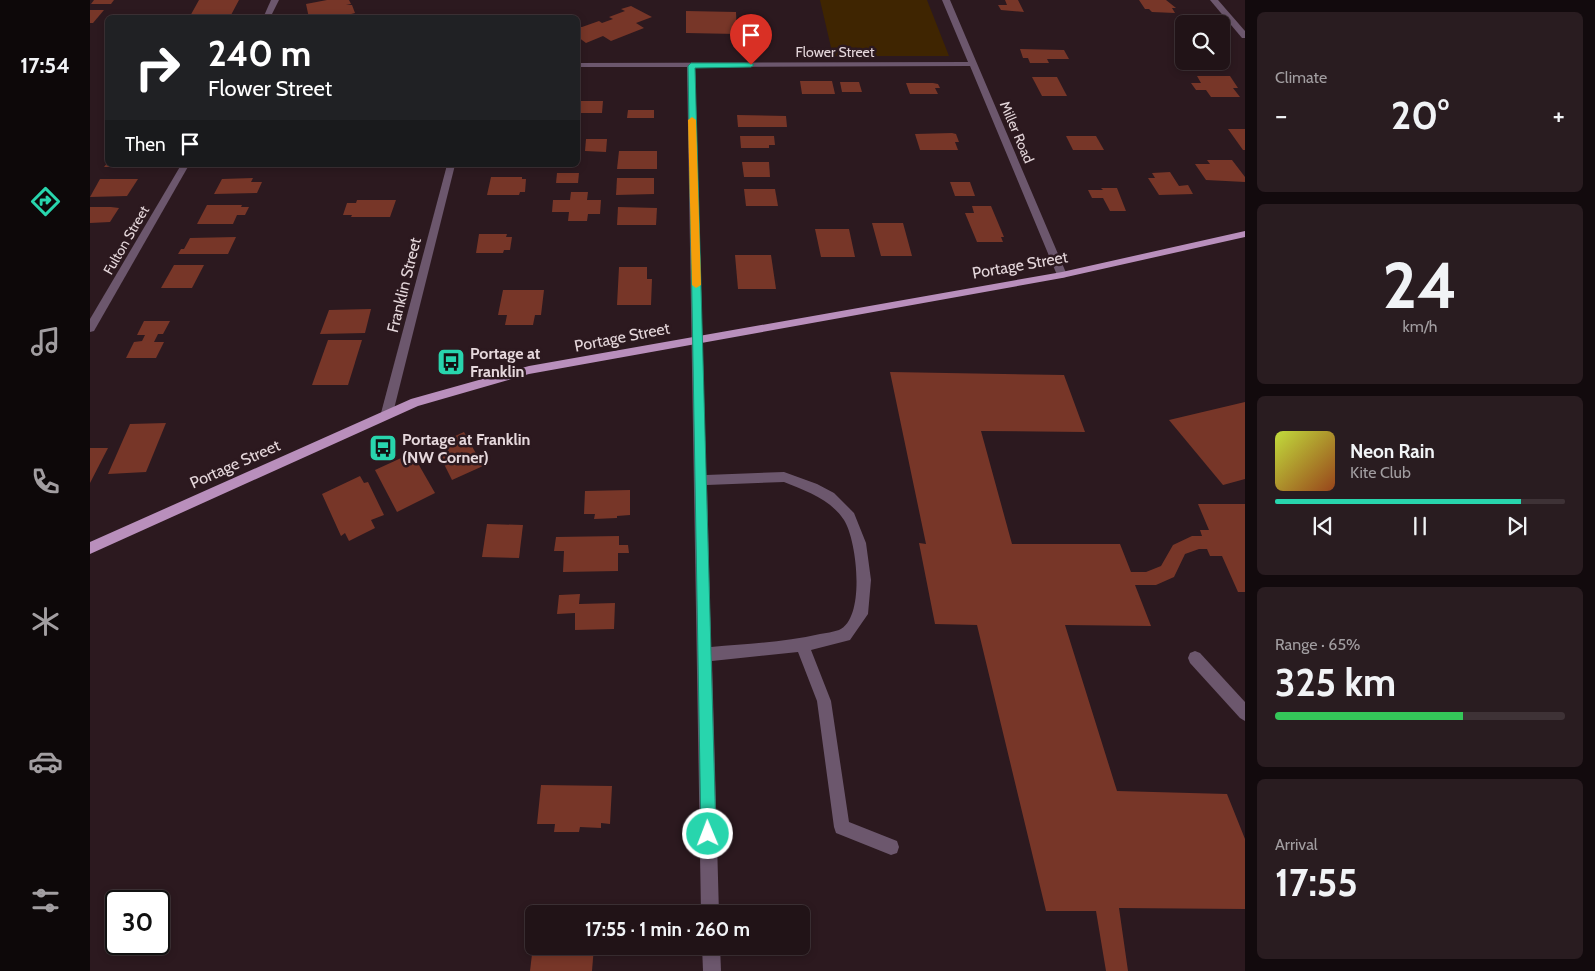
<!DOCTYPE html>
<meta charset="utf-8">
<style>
body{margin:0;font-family:Cabin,sans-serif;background:#291c20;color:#f1f3f6;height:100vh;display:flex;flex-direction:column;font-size:19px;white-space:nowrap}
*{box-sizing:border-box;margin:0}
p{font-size:16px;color:#a29ea1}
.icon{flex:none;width:28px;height:28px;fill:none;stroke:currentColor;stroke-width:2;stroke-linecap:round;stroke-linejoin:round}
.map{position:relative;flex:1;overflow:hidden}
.sheet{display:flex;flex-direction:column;gap:12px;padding:12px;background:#120a0d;width:350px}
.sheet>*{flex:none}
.guide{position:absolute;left:15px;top:15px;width:475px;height:152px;border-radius:8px;box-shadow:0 2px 8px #0003,0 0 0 1px #3e3236;background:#202124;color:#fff;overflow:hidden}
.buttons{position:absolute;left:1085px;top:15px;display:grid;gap:10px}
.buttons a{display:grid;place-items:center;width:55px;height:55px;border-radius:8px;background:#211317;box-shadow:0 2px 8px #0003,0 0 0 1px #3e3236;font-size:25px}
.speed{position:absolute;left:15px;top:890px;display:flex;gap:10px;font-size:25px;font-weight:700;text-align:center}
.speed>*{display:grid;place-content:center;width:65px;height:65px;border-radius:50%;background:#211317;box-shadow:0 2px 8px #0003,0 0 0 1px #3e3236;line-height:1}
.speed .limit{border:2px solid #111;border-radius:8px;background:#fff;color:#111}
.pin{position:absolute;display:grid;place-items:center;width:42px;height:42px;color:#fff;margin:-51px -21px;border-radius:50% 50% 50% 0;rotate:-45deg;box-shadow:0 0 5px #0007}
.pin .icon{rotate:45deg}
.me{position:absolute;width:55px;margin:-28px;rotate:359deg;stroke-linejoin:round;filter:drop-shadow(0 0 4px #0008)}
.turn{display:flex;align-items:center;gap:18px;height:105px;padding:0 20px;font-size:22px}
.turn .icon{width:65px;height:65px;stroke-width:2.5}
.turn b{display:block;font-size:35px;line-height:42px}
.then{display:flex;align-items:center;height:48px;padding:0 20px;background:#0003;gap:10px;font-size:19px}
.big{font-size:38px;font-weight:700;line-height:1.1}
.sheet .widget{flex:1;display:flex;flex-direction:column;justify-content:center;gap:8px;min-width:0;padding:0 18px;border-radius:8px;background:#291c20}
.sheet .dial{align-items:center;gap:0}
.dial b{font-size:65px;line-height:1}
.song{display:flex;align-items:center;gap:15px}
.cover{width:60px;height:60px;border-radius:8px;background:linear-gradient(135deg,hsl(70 70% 55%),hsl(20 70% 35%))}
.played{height:5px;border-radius:2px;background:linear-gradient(90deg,#28d5ad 85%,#3e3236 85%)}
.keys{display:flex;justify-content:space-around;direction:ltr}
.heat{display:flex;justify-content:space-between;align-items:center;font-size:28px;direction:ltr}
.charge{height:8px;border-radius:4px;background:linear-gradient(90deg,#34c759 65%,#3e3236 0)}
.trip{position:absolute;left:435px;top:905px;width:285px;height:50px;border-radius:8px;background:#211317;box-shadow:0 2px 8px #0003,0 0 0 1px #3e3236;font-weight:700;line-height:50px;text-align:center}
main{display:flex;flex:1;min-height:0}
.tabs{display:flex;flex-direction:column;width:90px;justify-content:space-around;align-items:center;background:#0d0809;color:#a29ea1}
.tabs .icon{width:35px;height:35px}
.tabs .current{color:#28d5ad}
.tabs b{font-size:22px;color:#f1f3f6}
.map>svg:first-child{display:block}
.green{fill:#3f2501}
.building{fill:#773628}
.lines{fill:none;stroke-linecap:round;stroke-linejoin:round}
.minor{fill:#6c576d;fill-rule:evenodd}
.major{fill:#b98fbc;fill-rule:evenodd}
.route{fill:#28d5ad;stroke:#1a8a70}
.slow{fill:#f59e0b}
.labels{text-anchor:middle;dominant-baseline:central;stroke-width:5;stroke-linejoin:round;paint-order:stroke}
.far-street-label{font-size:14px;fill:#e5d7db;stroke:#2c191f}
.street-label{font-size:16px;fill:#e5d7db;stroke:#2c191f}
.poi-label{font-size:16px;font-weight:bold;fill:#e5d7db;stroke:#2c191f;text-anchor:start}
</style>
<main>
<nav class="tabs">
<b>17:54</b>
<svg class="icon current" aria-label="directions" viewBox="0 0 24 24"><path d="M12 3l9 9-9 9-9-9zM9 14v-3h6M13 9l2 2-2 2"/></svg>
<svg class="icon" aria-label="music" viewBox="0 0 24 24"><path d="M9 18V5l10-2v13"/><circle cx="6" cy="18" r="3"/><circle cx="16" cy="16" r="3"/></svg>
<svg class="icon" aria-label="phone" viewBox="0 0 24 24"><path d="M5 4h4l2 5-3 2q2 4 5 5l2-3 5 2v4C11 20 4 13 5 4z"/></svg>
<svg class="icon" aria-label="climate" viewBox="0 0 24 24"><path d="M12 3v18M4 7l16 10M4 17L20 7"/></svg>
<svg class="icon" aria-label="car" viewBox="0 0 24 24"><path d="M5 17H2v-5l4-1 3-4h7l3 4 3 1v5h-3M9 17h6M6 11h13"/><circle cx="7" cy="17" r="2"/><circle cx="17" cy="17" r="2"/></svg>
<svg class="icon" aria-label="filters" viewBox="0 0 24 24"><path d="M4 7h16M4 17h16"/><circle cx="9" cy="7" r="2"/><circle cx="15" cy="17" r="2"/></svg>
</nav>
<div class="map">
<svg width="1155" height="971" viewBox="0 0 1155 971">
<rect width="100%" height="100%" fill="#2c191f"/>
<polygon class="green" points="730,0 837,0 859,56 743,56"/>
<g class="building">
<polygon points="4,0 24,0 21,4 1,4"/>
<polygon points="109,0 149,0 141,15 135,15 133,18 99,18"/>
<polygon points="237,0 259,0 261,4 256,5 262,5 265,13 246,18 219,18 216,4"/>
<polygon points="915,0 928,0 934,12 911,10 908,5 917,5"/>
<polygon points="1049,0 1076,0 1086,8 1082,8 1085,13 1062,12 1059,9 1055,9"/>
<polygon points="541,6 562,17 546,23 554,28 521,41 513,36 496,43 488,37 488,27 492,27 509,21 512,23 523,19 519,17 535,11 531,9"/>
<polygon points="0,10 14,10 3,23 0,23"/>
<polygon points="596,11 646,12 647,34 596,33"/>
<polygon points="930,49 974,50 979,59 957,59 959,63 940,63 938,58 933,58"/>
<polygon points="1105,61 1127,61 1129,64 1107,64"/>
<polygon points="1107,76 1140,76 1148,88 1143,88 1150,97 1121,97 1116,90 1106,90 1101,83 1111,83"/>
<polygon points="942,77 967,77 977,96 952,96"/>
<polygon points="710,81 742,81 745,94 712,94"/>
<polygon points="750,82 769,82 772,92 752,92"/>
<polygon points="816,83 843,83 848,84 850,88 845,88 848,94 820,94"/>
<polygon points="491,101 513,101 512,113 490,113"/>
<polygon points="538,110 564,110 564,118 537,118"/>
<polygon points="647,115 696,116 697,127 648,127"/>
<polygon points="1138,129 1155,129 1155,150 1153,150"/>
<polygon points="862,133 866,134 869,142 865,142 868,150 830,150 825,134"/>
<polygon points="650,136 684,136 685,145 679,145 679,148 651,148"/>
<polygon points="976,136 1006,136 1014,150 983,150"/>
<polygon points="496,139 517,139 516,152 495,151"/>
<polygon points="529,151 567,151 567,169 527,169"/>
<polygon points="1117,160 1142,160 1155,177 1155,182 1116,180 1105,164 1120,164"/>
<polygon points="18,162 18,165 48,165 46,167 14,167"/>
<polygon points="652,162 679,162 680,177 654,177"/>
<polygon points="414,165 441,165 440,167 414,168"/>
<polygon points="1080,172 1089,186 1098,185 1103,194 1069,195 1058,178 1065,178 1062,173"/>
<polygon points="467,173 489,173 488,183 466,183"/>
<polygon points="401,177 432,177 432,179 436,179 435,192 430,192 429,195 397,195"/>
<polygon points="163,178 161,182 172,182 167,193 124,194 132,179"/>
<polygon points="527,178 564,178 564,194 526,195"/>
<polygon points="10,179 48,179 37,196 0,197"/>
<polygon points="860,182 880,182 885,196 865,196"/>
<polygon points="1011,188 1027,188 1036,211 1020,211 1013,198 1002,198 998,190 1013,190"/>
<polygon points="654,189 685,189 688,206 656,206"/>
<polygon points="481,192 498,192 497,200 511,200 510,214 498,214 497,221 478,221 479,212 462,212 463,200 480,200"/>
<polygon points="267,200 306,200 300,217 261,217 262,215 253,215 257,203 266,203"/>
<polygon points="117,205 152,205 151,207 159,207 155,215 147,215 143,224 107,224"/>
<polygon points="882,206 901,206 914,237 911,237 913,242 887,242 875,213 884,213"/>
<polygon points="0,207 21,207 29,208 20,222 0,223"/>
<polygon points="528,207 567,208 566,225 527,225"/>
<polygon points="782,223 813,223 822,256 791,256"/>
<polygon points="725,229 759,229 765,257 731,257"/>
<polygon points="389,234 417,234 416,237 422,237 420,250 414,250 413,253 386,253"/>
<polygon points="146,237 138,254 88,254 91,249 94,249 100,238"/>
<polygon points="645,255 681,255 686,289 648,289"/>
<polygon points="84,265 114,265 102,288 71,288"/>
<polygon points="529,267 557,267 557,279 562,279 561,305 527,305"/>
<polygon points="413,290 454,290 451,315 445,315 443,325 415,325 417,315 408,315"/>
<polygon points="281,309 275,333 230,334 239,310"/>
<polygon points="54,321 80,321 73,334 68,334 64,342 74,342 66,358 36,358 44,342 52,341 55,335 47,335"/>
<polygon points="238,340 272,340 258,385 222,385"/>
<polygon points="800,372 974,375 995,432 891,431 922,544 1030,544 1041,572 1056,572 1071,566 1083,545 1102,536 1112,536 1110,530 1119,530 1108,504 1155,504 1155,592 1148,592 1132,556 1120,556 1117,549 1109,549 1095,554 1084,577 1066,585 1045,585 1061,626 975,625 1027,791 1137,794 1155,839 1155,909 1029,908 1038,971 1016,971 1006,911 956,911 887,625 845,624 829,543 836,544"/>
<polygon points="1155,402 1155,479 1133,485 1079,420"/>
<polygon points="76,423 56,472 18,474 40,424"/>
<polygon points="374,432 393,466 362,480 348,452 358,448 354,441"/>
<polygon points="0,448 18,448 0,483"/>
<polygon points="322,453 345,493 307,512 285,470"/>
<polygon points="270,476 274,483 278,482 294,515 281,520 285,528 259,541 255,533 251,536 232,494"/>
<polygon points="540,490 540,515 527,516 527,518 504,519 505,514 494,514 495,491"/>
<polygon points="397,524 433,525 429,558 392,557"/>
<polygon points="529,536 529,545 538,545 539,553 528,553 528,571 473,572 474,551 464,551 466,537"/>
<polygon points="490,594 489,604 525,603 524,629 485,630 485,613 467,614 469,595"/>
<polygon points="451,785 522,786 520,824 511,823 511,828 490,827 489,832 464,832 465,824 447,824"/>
<polygon points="443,946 504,946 502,971 440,971"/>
</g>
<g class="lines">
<g class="minor">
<polygon points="181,0 189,0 180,18 173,18"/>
<path d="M852,0H860L977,275L976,277L972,278L967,275L880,66L605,67L616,475L694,472L727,484L744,493L764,513L776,543L781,580L778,614L760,640L721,650L741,701L759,822L807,841L809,847L807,853L801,855L746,833L744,827L727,701L708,652L622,661L629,914H611L597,67H488V63L878,62ZM694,482C716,491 740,499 754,520C767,540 776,618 749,630C743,632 736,633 730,634C695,642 658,644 621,647L617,485Z"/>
<polygon points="1120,0 1128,0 1155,31 1155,38 1152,38"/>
<polygon points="91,165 99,165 4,331 0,332 0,319"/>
<polygon points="357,165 365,165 303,413 297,418 291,413"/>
<polygon points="1105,651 1110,653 1155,702 1155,721 1150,718 1100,663 1098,658 1100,653"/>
<polygon points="612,946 630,946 631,971 613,971"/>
</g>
<polygon class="major" points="1155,231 1155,237 972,278 439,374 328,406 0,554 0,542 321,399 439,366 972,272"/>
</g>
<polygon class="route" points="601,63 661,63 664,65 661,67 605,68 626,834 624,839 618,842 613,839 611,834 598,66"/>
<polygon class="slow" points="602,117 606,120 611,285 606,288 602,285 598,120"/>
<defs>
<symbol id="bus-square" viewBox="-11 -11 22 22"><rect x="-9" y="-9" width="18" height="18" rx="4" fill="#28d5ad" stroke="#2c191f"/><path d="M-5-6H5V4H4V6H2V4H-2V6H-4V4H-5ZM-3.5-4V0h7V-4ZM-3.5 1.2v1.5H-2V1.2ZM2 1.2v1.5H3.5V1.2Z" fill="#111"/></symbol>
</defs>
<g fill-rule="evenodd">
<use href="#bus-square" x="345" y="346" width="32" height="32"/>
<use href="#bus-square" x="277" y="432" width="32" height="32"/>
</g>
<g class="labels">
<g class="far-street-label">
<text x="745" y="52">Flower Street</text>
<text transform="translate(927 132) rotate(67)">Miller Road</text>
<text transform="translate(36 240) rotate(-60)">Fulton Street</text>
</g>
<g class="street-label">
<text transform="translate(930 265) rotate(-10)">Portage Street</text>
<text transform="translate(314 285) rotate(-76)">Franklin Street</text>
<text transform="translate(532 337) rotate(-11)">Portage Street</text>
<text transform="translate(145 464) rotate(-24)">Portage Street</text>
</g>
<g class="poi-label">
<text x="380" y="353">Portage at<tspan x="380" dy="18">Franklin</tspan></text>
<text x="312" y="439">Portage at Franklin<tspan x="312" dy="18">(NW Corner)</tspan></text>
</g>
</g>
</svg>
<div class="buttons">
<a><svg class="icon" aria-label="search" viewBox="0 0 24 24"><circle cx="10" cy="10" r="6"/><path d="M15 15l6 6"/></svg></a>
</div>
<div class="speed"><div class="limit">30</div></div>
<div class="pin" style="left:661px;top:65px;background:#d93025"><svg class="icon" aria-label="arrive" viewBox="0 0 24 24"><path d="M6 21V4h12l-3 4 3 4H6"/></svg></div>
<svg class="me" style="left:618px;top:834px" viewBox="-20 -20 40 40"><circle r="17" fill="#28d5ad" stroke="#fff" stroke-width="3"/><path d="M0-11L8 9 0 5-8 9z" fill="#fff"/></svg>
<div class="trip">17:55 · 1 min · 260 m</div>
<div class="guide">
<div class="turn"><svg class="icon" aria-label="right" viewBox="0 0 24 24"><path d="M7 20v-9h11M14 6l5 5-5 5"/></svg><div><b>240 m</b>Flower Street</div></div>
<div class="then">Then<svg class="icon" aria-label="arrive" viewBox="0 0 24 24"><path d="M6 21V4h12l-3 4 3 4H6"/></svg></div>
</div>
</div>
<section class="sheet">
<div class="widget"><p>Climate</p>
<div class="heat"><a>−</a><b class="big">20°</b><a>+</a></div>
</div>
<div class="widget dial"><b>24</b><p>km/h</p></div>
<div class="widget">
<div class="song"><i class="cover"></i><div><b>Neon Rain</b><p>Kite Club</p></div></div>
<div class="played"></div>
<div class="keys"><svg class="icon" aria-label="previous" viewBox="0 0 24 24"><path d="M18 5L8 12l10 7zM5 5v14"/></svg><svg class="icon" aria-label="pause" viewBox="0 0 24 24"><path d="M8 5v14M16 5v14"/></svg><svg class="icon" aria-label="next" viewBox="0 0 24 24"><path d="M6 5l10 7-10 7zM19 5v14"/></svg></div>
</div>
<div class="widget"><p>Range · 65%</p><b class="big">325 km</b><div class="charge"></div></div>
<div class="widget"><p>Arrival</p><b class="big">17:55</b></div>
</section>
</main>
